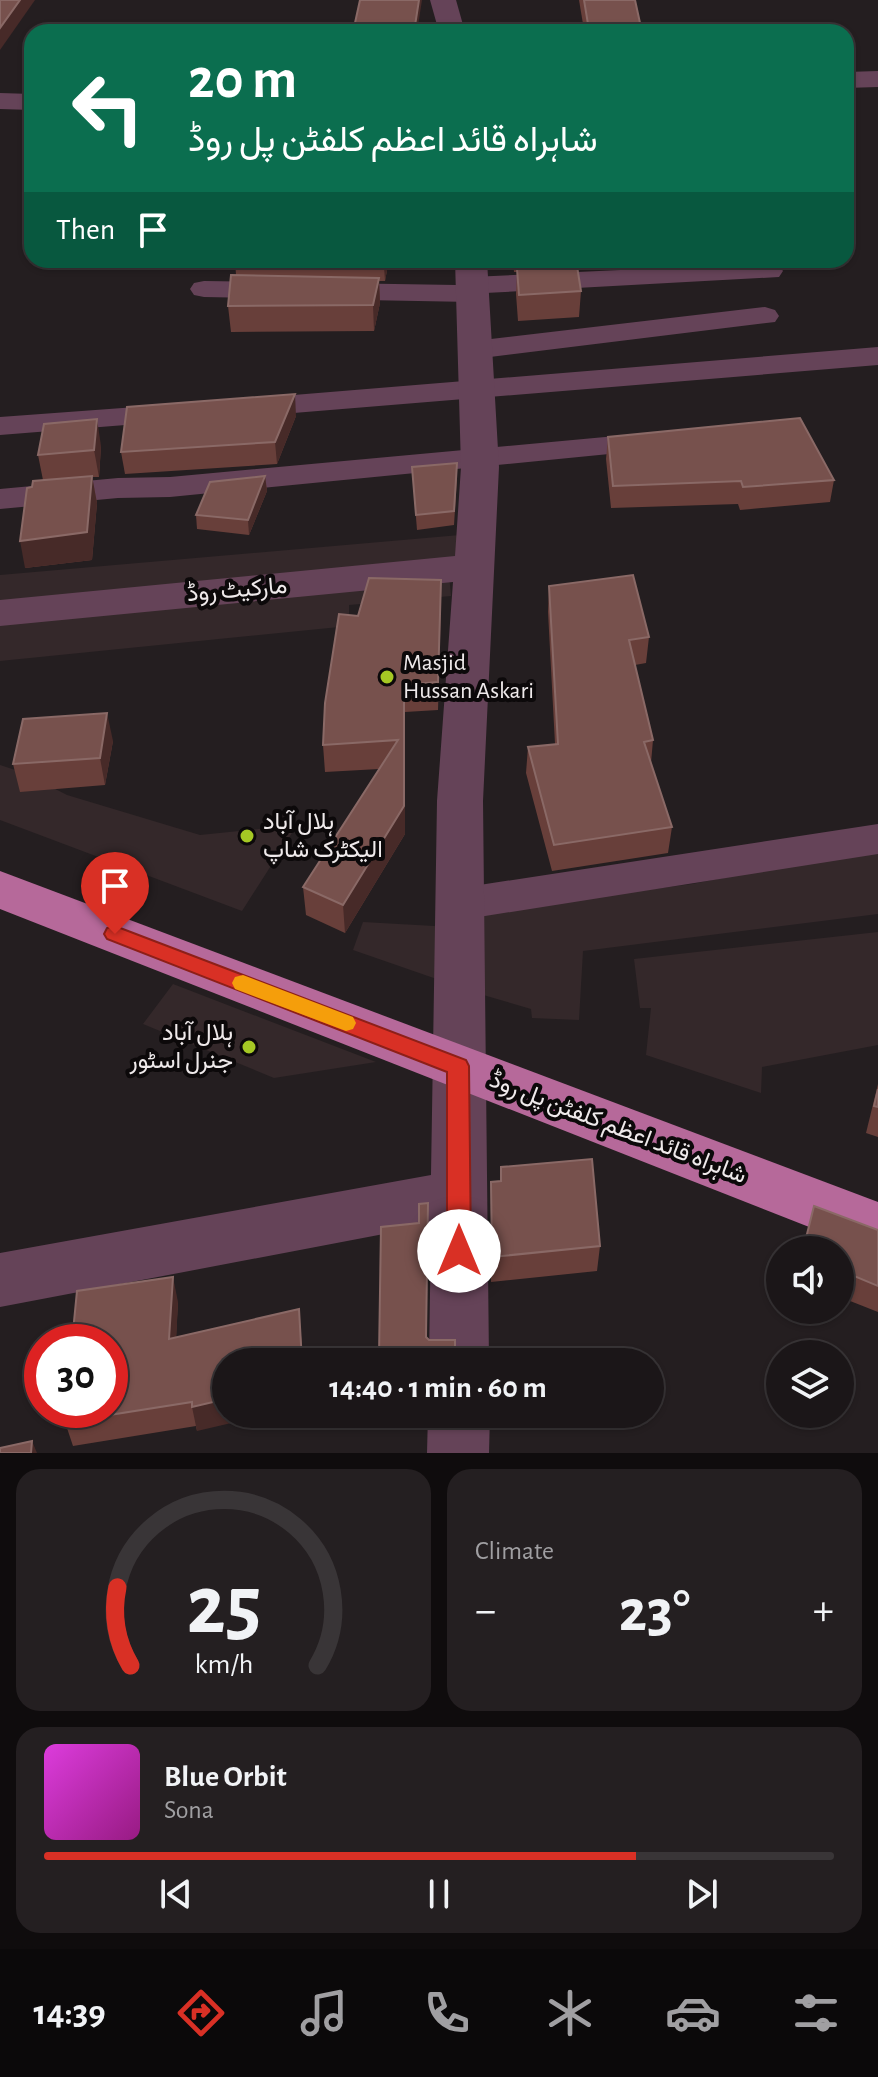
<!DOCTYPE html>
<meta charset="utf-8">
<style>
body{margin:0;font-family:"Alegreya Sans",Vazirmatn,sans-serif;background:#241f21;color:#f1f3f6;height:100vh;display:flex;flex-direction:column;font-size:30px;white-space:nowrap}
*{box-sizing:border-box;margin:0}
p{font-size:26px;color:#a09fa2}
.icon{flex:none;width:44px;height:44px;fill:none;stroke:currentColor;stroke-width:2;stroke-linecap:round;stroke-linejoin:round}
.map{position:relative;height:1453px;overflow:hidden}
.side{display:flex;flex-direction:column;gap:16px;padding:16px;background:#0f0c0d;flex:1}
.side>*{flex:none}
.hud{position:absolute;left:24px;top:24px;width:830px;height:244px;border-radius:24px;box-shadow:0 2px 6px #0004,0 0 0 2px #393537;background:#0b6e4f;color:#fff;overflow:hidden}
.controls{position:absolute;left:766px;top:1236px;display:grid;gap:16px}
.controls a{display:grid;place-items:center;width:88px;height:88px;border-radius:50%;background:#1b1618;box-shadow:0 2px 6px #0004,0 0 0 2px #393537;font-size:40px}
.speed{position:absolute;left:24px;top:1324px;display:flex;gap:16px;font-size:40px;font-weight:700;text-align:center}
.speed>*{display:grid;place-content:center;width:104px;height:104px;border-radius:50%;background:#1b1618;box-shadow:0 2px 6px #0004,0 0 0 2px #393537;line-height:1}
.speed .limit{border:12px solid #d22;background:#fff;color:#111}
.pin{position:absolute;display:grid;place-items:center;width:68px;height:68px;color:#fff;margin:-82px -34px;border-radius:50% 50% 50% 0;rotate:-45deg;box-shadow:0 0 8px #0007}
.pin .icon{rotate:45deg}
.me{position:absolute;width:88px;margin:-44px;rotate:0deg;stroke-linejoin:round;filter:drop-shadow(0 0 6px #0008)}
.turn{display:flex;align-items:center;gap:28px;height:168px;padding:0 32px;font-size:36px}
.turn .icon{width:104px;height:104px;stroke-width:2.5}
.turn b{display:block;font-size:56px;line-height:68px}
.then{display:flex;align-items:center;height:76px;padding:0 32px;background:#0003;gap:16px;font-size:30px}
.big{font-size:60px;font-weight:700;line-height:1.1}
.side .tile{flex:1;display:flex;flex-direction:column;justify-content:center;gap:12px;min-width:0;padding:0 28px;border-radius:24px;background:#241f21}
.side .dial{align-items:center;gap:0}
.dial svg{height:208px;overflow:visible;fill:none;stroke:#393537;stroke-width:7;stroke-linecap:round;text-anchor:middle}
.dial text{fill:#f1f3f6;stroke:none}
.song{display:flex;align-items:center;gap:24px}
.cover{width:96px;height:96px;border-radius:12px;background:linear-gradient(135deg,hsl(300 70% 55%),hsl(310 70% 35%))}
.played{height:8px;border-radius:4px;background:linear-gradient(90deg,#d93025 75%,#393537 75%)}
.keys{display:flex;justify-content:space-around;direction:ltr}
.heat{display:flex;justify-content:space-between;align-items:center;font-size:44px;direction:ltr}
.side .tiles{flex:1;display:grid;gap:16px;grid-template-columns:1fr 1fr}
.tile:last-child{grid-column:span 2}
.trip{position:absolute;left:212px;top:1348px;width:452px;height:80px;border-radius:40px;background:#1b1618;box-shadow:0 2px 6px #0004,0 0 0 2px #393537;font-weight:700;line-height:80px;text-align:center}
.tabs{display:flex;height:128px;justify-content:space-around;align-items:center;background:#0b090a;color:#a09fa2}
.tabs .icon{width:56px;height:56px}
.tabs .current{color:#d93025}
.tabs b{font-size:36px;color:#f1f3f6}
.map>svg:first-child{display:block}
.built{fill:#34282a}
.lines{fill:none;stroke-linecap:round;stroke-linejoin:round}
.pedestrian{fill:#654358;fill-rule:evenodd}
.minor{fill:#654358;fill-rule:evenodd}
.trunk{fill:#b6699a;fill-rule:evenodd}
.wall{fill:#683f3a}
.shaded-wall{fill:#472a28}
.building{fill:#77514d;stroke:#8a6966;stroke-width:2}
.route{fill:#d93025;stroke:#8d1f18;stroke-width:2}
.slow{fill:#f59e0b}
.poi-dot{fill:#a5c824;stroke:#0c090a;stroke-width:3}
.labels{text-anchor:middle;dominant-baseline:central;stroke-width:8;stroke-linejoin:round;paint-order:stroke}
.street-label{font-size:24px;fill:#efeaeb;stroke:#0c090a}
.poi-label{font-size:24px;fill:#efeaeb;stroke:#0c090a;text-anchor:start}
</style>
<div class="map">
<svg width="878" height="1453" viewBox="0 0 878 1453">
<rect width="100%" height="100%" fill="#241e20"/>
<g class="built">
<polygon points="460,535 455,564 0,604 0,575"/>
<polygon points="449,574 451,596 349,605 349,626 0,661 0,622"/>
<polygon points="0,765 24,773 67,795 200,835 297,825 242,911 0,820"/>
<polygon points="878,848 878,914 583,951 579,1020 532,1018 531,1009 473,992 477,912 692,884"/>
<polygon points="363,922 452,927 451,984 353,950"/>
<polygon points="878,932 878,1045 762,1067 761,1093 646,1055 651,1008 640,1008 634,959"/>
<polygon points="173,984 376,1062 274,1078 143,1024"/>
</g>
<g class="lines">
<g class="pedestrian">
<polygon points="769,263 779,265 783,271 779,277 485,293 482,300 472,302 204,297 194,295 190,289 194,283 204,281 457,285 461,279 471,277"/>
<polygon points="765,307 775,310 779,316 775,322 474,359 464,356 459,350 464,344 474,341"/>
<polygon points="878,347 878,365 246,417 235,415 231,408 235,401 246,399"/>
<polygon points="177,404 188,406 192,413 188,420 0,435 0,417"/>
<polygon points="659,432 670,434 675,441 670,448 170,497 118,498 0,509 0,489 118,478 170,477"/>
<polygon points="878,824 878,854 460,920 445,915 439,904 445,893 460,888"/>
</g>
<g class="minor">
<polygon points="430,0 456,0 465,32 439,32"/>
<polygon points="878,71 878,87 846,88 846,72"/>
<polygon points="0,93 32,94 32,110 0,109"/>
<polygon points="455,260 487,260 499,467 483,801 489,1362 429,1362 431,1225 0,1307 0,1253 431,1175 437,801 453,582 0,626 0,600 455,556 461,467"/>
<polygon points="428,1414 490,1414 489,1453 427,1453"/>
</g>
<polygon class="trunk" points="0,871 878,1202 878,1254 0,909"/>
</g>
<g class="wall">
<polygon points="579,0 635,0 642,32 584,30"/>
<polygon points="235,260 389,260 385,281 379,281 380,303 374,331 231,332 228,306 236,275"/>
<polygon points="513,260 573,260 573,266 581,291 579,317 518,321 516,294 517,272 514,272"/>
<polygon points="296,416 277,464 125,474 121,452"/>
<polygon points="608,437 834,480 830,502 740,510 738,504 611,508 606,459"/>
<polygon points="101,446 99,477 92,477 97,503 92,560 25,568 32,487 43,480 38,455"/>
<polygon points="412,467 457,477 454,525 417,530"/>
<polygon points="265,476 267,491 249,535 197,529 196,515"/>
<polygon points="441,580 438,710 405,712 405,834 345,933 306,915 303,887 379,769 325,772 323,745 358,616"/>
<polygon points="549,586 649,637 646,663 635,665 653,740 651,763 672,827 668,853 552,871 526,773 528,747 555,744 548,612"/>
<polygon points="113,741 105,785 20,792 13,764"/>
<polygon points="878,1084 878,1137 866,1133"/>
<polygon points="501,1167 600,1246 597,1271 491,1282 491,1182 500,1182"/>
<polygon points="428,1203 426,1338 429,1340 455,1340 455,1362 380,1362 381,1227 419,1223"/>
<polygon points="878,1230 878,1312 840,1297 840,1250"/>
<polygon points="178,1302 176,1337 299,1309 303,1362 226,1362 197,1431 196,1426 73,1446 65,1422"/>
</g>
<g class="shaded-wall">
<polygon points="20,0 35,0 0,50 0,28"/>
<polygon points="419,0 422,0 417,32 414,32"/>
<polygon points="386,260 389,260 385,281 384,267"/>
<polygon points="379,278 380,303 374,331 373,305"/>
<polygon points="295,394 296,416 277,464 275,442"/>
<polygon points="97,419 101,446 99,477 94,450"/>
<polygon points="92,476 97,503 92,560 25,568 20,541"/>
<polygon points="265,476 267,491 249,535 248,520"/>
<polygon points="441,580 441,608 438,710 438,682"/>
<polygon points="405,712 405,834 345,933 343,905 404,806"/>
<polygon points="107,713 113,741 105,785 100,758"/>
<polygon points="173,1277 178,1302 175,1363 169,1339"/>
<polygon points="226,1399 226,1414 270,1414 197,1431 192,1407"/>
<polygon points="32,1441 37,1453 31,1453"/>
</g>
<g class="building">
<polygon points="0,0 20,0 0,28"/>
<polygon points="360,0 419,0 414,32 353,32"/>
<polygon points="584,0 635,0 642,32 573,32 572,31 589,30"/>
<polygon points="235,260 386,260 384,267 235,265"/>
<polygon points="577,266 581,291 519,295 517,269"/>
<polygon points="231,275 379,278 373,305 228,306"/>
<polygon points="295,394 275,442 121,452 127,407"/>
<polygon points="800,418 834,480 743,487 741,481 613,486 608,437"/>
<polygon points="97,419 94,450 38,455 44,424"/>
<polygon points="457,463 454,511 416,515 412,467"/>
<polygon points="92,476 87,532 20,541 27,488 32,487 33,481"/>
<polygon points="265,476 248,520 196,515 210,482"/>
<polygon points="633,575 649,637 629,640 653,740 644,742 672,827 554,845 528,747 558,744 549,586"/>
<polygon points="369,578 441,580 438,682 404,685 404,806 343,905 303,887 398,740 323,745 325,703 339,614 358,616"/>
<polygon points="107,713 100,758 13,764 23,719"/>
<polygon points="878,1089 878,1107 874,1106"/>
<polygon points="592,1159 600,1246 492,1257 491,1182 501,1181 501,1167"/>
<polygon points="428,1203 426,1337 429,1340 455,1340 455,1350 379,1357 381,1227 419,1223 419,1204"/>
<polygon points="814,1206 878,1230 878,1286 840,1270 840,1250 803,1250"/>
<polygon points="173,1277 169,1339 299,1309 302,1362 226,1362 226,1399 192,1407 192,1402 65,1422 66,1410 110,1410 110,1342 72,1342 77,1291"/>
<polygon points="32,1441 31,1453 0,1453 0,1448"/>
</g>
<polygon class="route" points="115,926 466,1060 469,1066 471,1251 468,1258 459,1261 451,1258 447,1251 447,1072 107,939 104,934 107,928"/>
<polygon class="slow" points="243,975 353,1017 356,1023 353,1029 346,1031 235,989 232,983 235,977"/>
<g class="poi-dot">
<circle cx="387" cy="677" r="8"/>
<circle cx="247" cy="836" r="8"/>
<circle cx="249" cy="1047" r="8"/>
</g>
<g class="labels">
<g class="street-label">
<text transform="translate(237 590) rotate(-5)">مارکیٹ روڈ</text>
<text transform="translate(618 1128) rotate(21)">شاہراہ قائد اعظم کلفٹن پل روڈ</text>
</g>
<g class="poi-label">
<text x="403" y="663">Masjid<tspan x="403" dy="28">Hussan Askari</tspan></text>
<text x="263" y="822">ہلال آباد<tspan x="263" dy="28">الیکٹرک شاپ</tspan></text>
<text x="233" y="1033" text-anchor="end">ہلال آباد<tspan x="233" dy="28">جنرل اسٹور</tspan></text>
</g>
</g>
</svg>
<div class="controls">
<a><svg class="icon" aria-label="sound" viewBox="0 0 24 24"><path d="M4 9h4l5-4v14l-5-4H4zM17 9q2 3 0 6"/></svg></a>
<a><svg class="icon" aria-label="layers" viewBox="0 0 24 24"><path d="M12 4l9 5-9 5-9-5zM3 14l9 5 9-5"/></svg></a>
</div>
<div class="speed"><div class="limit">30</div></div>
<div class="pin" style="left:115px;top:934px;background:#d93025"><svg class="icon" aria-label="arrive" viewBox="0 0 24 24"><path d="M6 21V4h12l-3 4 3 4H6"/></svg></div>
<svg class="me" style="left:459px;top:1251px" viewBox="-20 -20 40 40"><circle r="19" fill="#fff"/><path d="M0-13L10 11 0 6-10 11z" fill="#d93025"/></svg>
<div class="trip">14:40 · 1 min · 60 m</div>
<div class="hud">
<div class="turn"><svg class="icon" aria-label="left" viewBox="0 0 24 24"><path d="M17 20v-9H6M10 6l-5 5 5 5"/></svg><div><b>20 m</b>شاہراہ قائد اعظم کلفٹن پل روڈ</div></div>
<div class="then">Then<svg class="icon" aria-label="arrive" viewBox="0 0 24 24"><path d="M6 21V4h12l-3 4 3 4H6"/></svg></div>
</div>
</div>
<section class="side">
<div class="tiles">
<div class="tile dial"><svg viewBox="0 0 100 80">
<path d="M14 69A42 42 0 1 1 86 69"/>
<path d="M14 69A42 42 0 0 1 9 39" stroke="#d93025"/>
<text x="50" y="56" font-size="32" font-weight="700">25</text>
<text x="50" y="72" font-size="11">km/h</text>
</svg></div>
<div class="tile"><p>Climate</p>
<div class="heat"><a>−</a><b class="big">23°</b><a>+</a></div>
</div>
<div class="tile">
<div class="song"><i class="cover"></i><div><b>Blue Orbit</b><p>Sona</p></div></div>
<div class="played"></div>
<div class="keys"><svg class="icon" aria-label="previous" viewBox="0 0 24 24"><path d="M18 5L8 12l10 7zM5 5v14"/></svg><svg class="icon" aria-label="pause" viewBox="0 0 24 24"><path d="M8 5v14M16 5v14"/></svg><svg class="icon" aria-label="next" viewBox="0 0 24 24"><path d="M6 5l10 7-10 7zM19 5v14"/></svg></div>
</div>
</div>
</section>
<nav class="tabs">
<b>14:39</b>
<svg class="icon current" aria-label="directions" viewBox="0 0 24 24"><path d="M12 3l9 9-9 9-9-9zM9 14v-3h6M13 9l2 2-2 2"/></svg>
<svg class="icon" aria-label="music" viewBox="0 0 24 24"><path d="M9 18V5l10-2v13"/><circle cx="6" cy="18" r="3"/><circle cx="16" cy="16" r="3"/></svg>
<svg class="icon" aria-label="phone" viewBox="0 0 24 24"><path d="M5 4h4l2 5-3 2q2 4 5 5l2-3 5 2v4C11 20 4 13 5 4z"/></svg>
<svg class="icon" aria-label="climate" viewBox="0 0 24 24"><path d="M12 3v18M4 7l16 10M4 17L20 7"/></svg>
<svg class="icon" aria-label="car" viewBox="0 0 24 24"><path d="M5 17H2v-5l4-1 3-4h7l3 4 3 1v5h-3M9 17h6M6 11h13"/><circle cx="7" cy="17" r="2"/><circle cx="17" cy="17" r="2"/></svg>
<svg class="icon" aria-label="filters" viewBox="0 0 24 24"><path d="M4 7h16M4 17h16"/><circle cx="9" cy="7" r="2"/><circle cx="15" cy="17" r="2"/></svg>
</nav>
